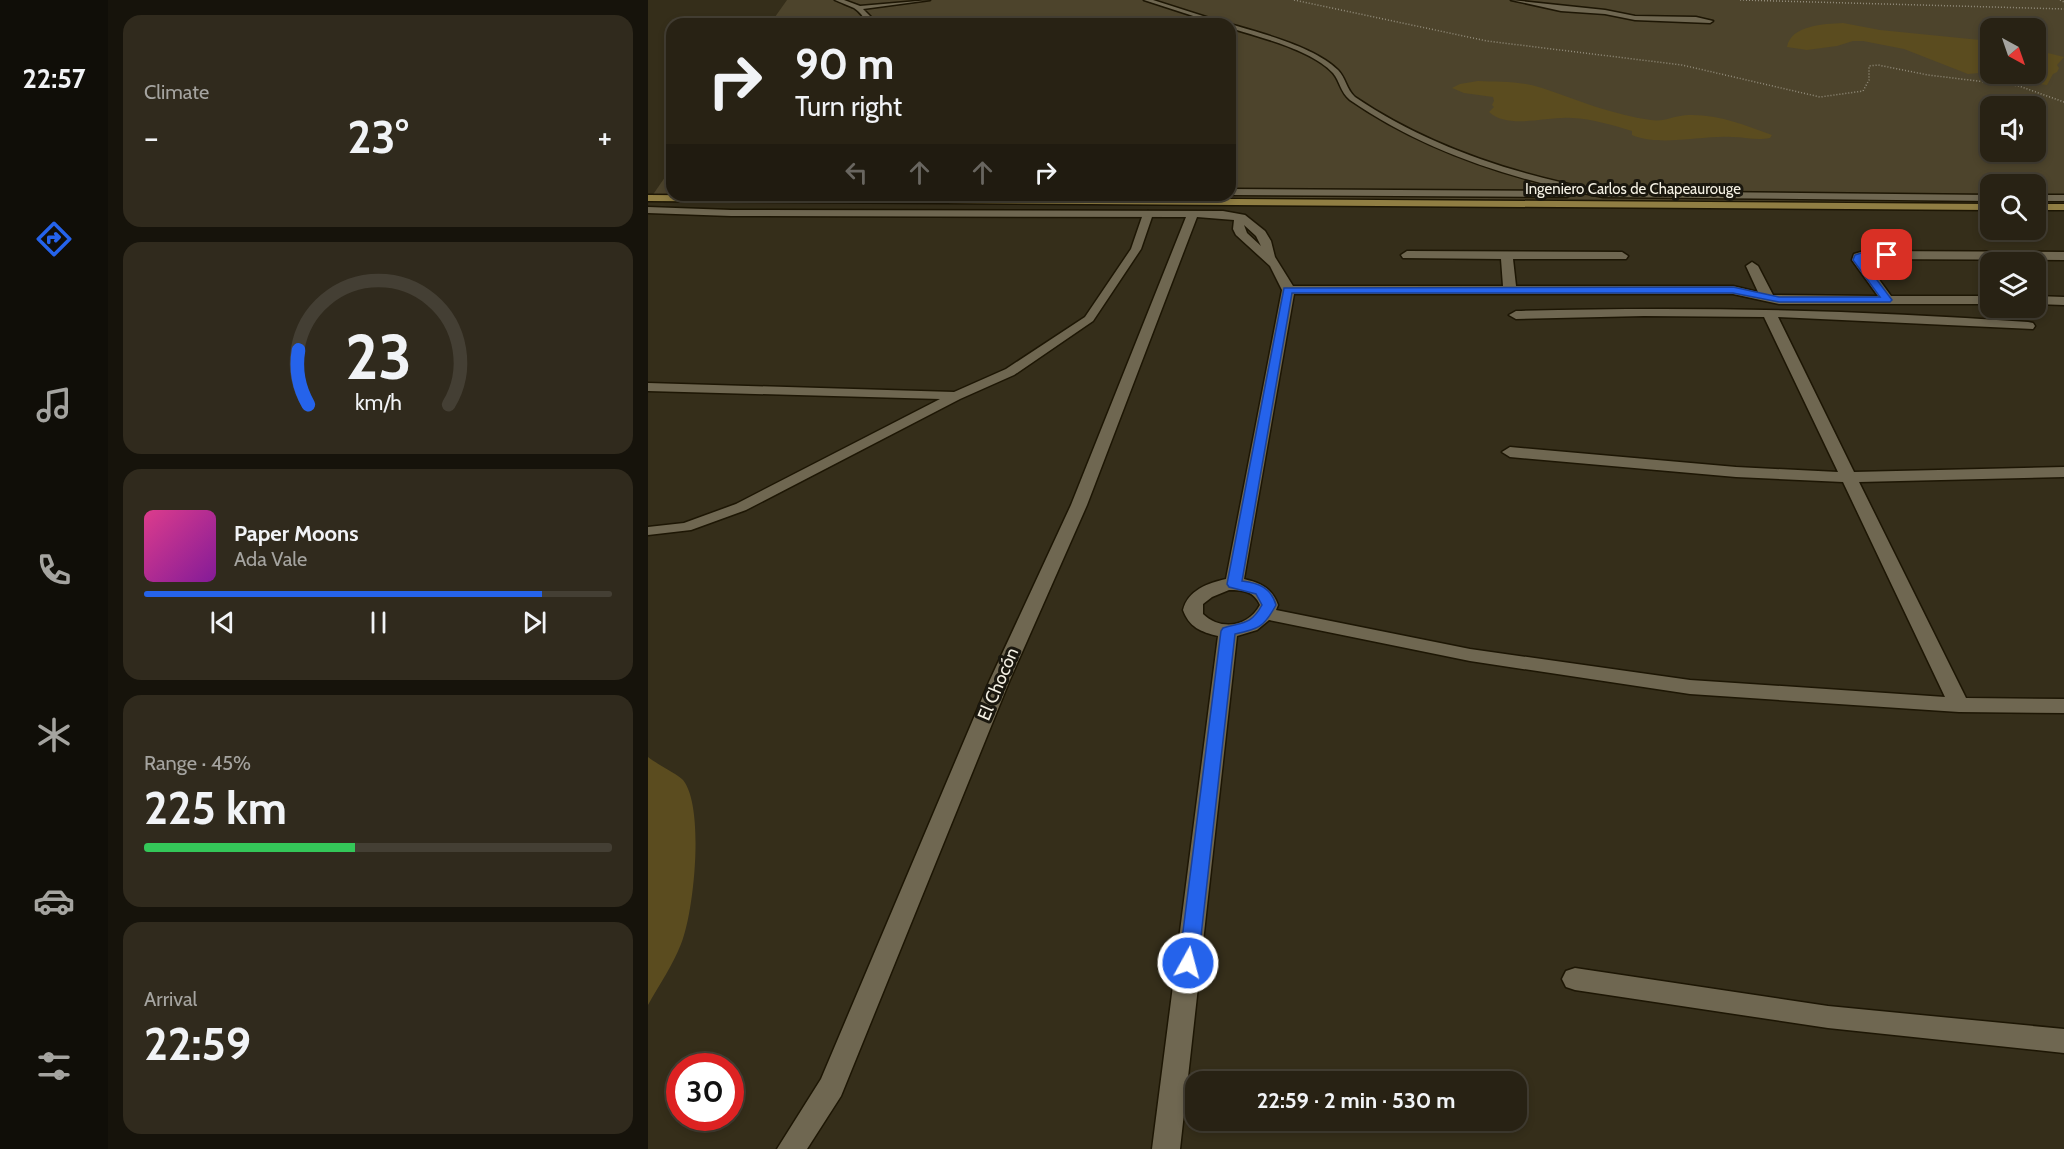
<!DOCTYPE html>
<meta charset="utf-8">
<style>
body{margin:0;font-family:Cabin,sans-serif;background:#302a1d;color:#f1f3f6;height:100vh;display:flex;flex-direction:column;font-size:22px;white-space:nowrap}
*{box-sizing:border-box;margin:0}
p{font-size:20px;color:#a5a4a0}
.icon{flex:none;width:33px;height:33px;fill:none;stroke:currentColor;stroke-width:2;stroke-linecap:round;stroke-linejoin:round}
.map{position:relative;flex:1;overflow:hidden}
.panel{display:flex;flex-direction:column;gap:15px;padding:15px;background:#16130b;width:540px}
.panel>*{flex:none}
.hud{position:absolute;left:18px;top:18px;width:570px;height:183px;border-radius:18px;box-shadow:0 3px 9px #0003,0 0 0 2px #443f34;background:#282214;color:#f1f3f6;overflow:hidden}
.needle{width:39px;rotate:140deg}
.buttons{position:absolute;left:1332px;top:18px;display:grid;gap:12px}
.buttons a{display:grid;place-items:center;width:66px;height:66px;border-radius:12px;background:#282214;box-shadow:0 3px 9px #0003,0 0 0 2px #443f34;font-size:30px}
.speed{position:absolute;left:18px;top:1053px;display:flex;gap:12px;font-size:30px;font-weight:700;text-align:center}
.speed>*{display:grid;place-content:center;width:78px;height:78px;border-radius:50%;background:#282214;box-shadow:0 3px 9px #0003,0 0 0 2px #443f34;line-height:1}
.speed .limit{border:9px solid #d22;background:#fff;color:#111}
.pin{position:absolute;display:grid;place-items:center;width:51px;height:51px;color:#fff;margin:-26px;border-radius:12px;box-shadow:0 3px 9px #0006}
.me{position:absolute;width:66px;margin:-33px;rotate:7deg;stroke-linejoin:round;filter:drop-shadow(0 0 4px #0008)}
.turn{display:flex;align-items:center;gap:21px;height:126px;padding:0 30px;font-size:27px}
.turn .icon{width:78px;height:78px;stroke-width:2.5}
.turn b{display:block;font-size:42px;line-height:51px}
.lanes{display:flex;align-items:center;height:57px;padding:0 30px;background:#0003;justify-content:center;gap:30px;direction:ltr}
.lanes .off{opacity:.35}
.big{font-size:45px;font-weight:700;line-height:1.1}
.panel .tile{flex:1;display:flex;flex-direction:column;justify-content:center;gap:9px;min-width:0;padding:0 21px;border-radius:18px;background:#302a1d}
.panel .dial{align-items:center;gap:0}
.dial svg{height:156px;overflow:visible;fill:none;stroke:#443f34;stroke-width:7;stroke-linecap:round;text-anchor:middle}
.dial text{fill:#f1f3f6;stroke:none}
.song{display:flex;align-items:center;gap:18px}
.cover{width:72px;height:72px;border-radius:9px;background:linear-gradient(135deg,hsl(330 70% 55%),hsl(290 70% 35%))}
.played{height:6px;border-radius:3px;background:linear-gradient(90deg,#2563eb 85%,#443f34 85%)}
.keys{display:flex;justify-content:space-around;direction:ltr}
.heat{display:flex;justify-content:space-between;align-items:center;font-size:33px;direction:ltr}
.charge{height:9px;border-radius:4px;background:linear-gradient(90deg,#34c759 45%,#443f34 0)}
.trip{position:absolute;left:537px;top:1071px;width:342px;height:60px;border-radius:18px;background:#282214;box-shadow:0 3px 9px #0003,0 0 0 2px #443f34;font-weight:700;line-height:60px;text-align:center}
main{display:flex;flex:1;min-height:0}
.tab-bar{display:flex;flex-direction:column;width:108px;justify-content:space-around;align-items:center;background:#100e08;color:#a5a4a0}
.tab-bar .icon{width:42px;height:42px}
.tab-bar .on{color:#2563eb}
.tab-bar b{font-size:27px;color:#f1f3f6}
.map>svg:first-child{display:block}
.green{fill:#4d442c;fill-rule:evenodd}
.water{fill:#5b4c1f}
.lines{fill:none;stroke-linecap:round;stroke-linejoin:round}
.lane-casing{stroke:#1d1604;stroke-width:3}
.street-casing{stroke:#1d1604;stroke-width:3}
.secondary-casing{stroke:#1d1604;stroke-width:3}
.path{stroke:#938d7c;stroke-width:1.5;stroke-dasharray:1 2;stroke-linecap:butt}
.lane{fill:#6f6751;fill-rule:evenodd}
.street{fill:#6f6751;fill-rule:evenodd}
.secondary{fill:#907e43;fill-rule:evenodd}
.route{fill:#2563eb;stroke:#184099;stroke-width:1.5}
.labels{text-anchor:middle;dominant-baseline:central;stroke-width:6;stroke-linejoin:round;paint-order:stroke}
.far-street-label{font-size:15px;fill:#f5f1e4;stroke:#1a170e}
.street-label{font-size:18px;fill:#f5f1e4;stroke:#1a170e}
</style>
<main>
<nav class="tab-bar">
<b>22:57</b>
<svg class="icon on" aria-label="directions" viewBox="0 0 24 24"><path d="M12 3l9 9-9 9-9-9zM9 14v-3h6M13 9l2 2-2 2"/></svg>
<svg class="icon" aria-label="music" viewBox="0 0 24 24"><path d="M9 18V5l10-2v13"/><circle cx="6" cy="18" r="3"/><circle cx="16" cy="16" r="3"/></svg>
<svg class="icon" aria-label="phone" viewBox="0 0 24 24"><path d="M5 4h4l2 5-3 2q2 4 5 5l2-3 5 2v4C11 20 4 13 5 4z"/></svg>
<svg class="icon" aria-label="climate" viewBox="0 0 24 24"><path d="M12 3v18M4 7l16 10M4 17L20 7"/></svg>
<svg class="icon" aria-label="car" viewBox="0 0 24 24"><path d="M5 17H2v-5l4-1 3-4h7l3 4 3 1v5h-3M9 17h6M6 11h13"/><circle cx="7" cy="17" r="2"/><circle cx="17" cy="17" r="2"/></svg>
<svg class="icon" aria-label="filters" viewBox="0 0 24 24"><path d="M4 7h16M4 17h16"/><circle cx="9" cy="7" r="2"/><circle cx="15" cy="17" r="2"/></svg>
</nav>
<section class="panel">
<div class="tile"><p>Climate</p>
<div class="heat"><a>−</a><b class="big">23°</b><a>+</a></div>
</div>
<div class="tile dial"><svg viewBox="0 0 100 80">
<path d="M14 69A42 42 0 1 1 86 69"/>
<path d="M14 69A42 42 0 0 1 9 41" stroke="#2563eb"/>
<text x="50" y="56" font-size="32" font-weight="700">23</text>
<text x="50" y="72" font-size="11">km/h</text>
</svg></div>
<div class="tile">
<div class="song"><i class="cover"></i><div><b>Paper Moons</b><p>Ada Vale</p></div></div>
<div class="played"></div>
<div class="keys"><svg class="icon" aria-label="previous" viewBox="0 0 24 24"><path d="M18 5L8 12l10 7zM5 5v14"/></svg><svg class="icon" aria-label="pause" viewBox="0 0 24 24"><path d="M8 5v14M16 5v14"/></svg><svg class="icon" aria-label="next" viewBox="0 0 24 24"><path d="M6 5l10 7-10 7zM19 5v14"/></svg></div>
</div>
<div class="tile"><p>Range · 45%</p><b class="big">225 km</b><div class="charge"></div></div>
<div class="tile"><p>Arrival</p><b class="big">22:59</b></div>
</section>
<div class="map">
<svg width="1416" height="1149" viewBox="0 0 1416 1149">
<rect width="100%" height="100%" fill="#352e1a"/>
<path class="green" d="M139,0H1416V203H1388V184H1342V203L4,196L24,167V195H582V24H122ZM1342,28H1388V74H1342ZM1342,106H1388V152H1342Z"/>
<g class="water">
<path d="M1195,23L1232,30L1342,41V72L1320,74L1256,49L1215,41H1205L1189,46L1159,50L1139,47C1143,25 1176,24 1195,23Z"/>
<path d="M1388,50L1416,57L1409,65L1411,68L1409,72L1405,74L1399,85C1381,83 1364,79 1347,74H1388Z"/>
<path d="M830,81C850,82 874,81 894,88C929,100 965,115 1003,120C1017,122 1024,116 1040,115C1070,114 1097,125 1124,135L1122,138C1108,141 1097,137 1084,137C1055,135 1011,147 984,135V131C964,125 945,119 924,118C898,116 861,130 841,112L846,107L844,105L846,101L845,97L816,93L804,88L812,84Z"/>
<path d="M0,757C7,763 31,775 35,780C57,807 46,913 33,944C25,965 11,985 0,1005Z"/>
</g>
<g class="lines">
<defs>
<g id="lane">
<path d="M187,0H196L212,6L282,0L215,9L230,24C216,24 216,14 206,8C200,5 193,3 187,0Z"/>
<polygon points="496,0 505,0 580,24 570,24"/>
<polygon points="863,0 957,10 987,16 1048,17 1065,21 1062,23 987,20 957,14 913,11"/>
<path d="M582,24C613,33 667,47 690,70C698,78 698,89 707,97C781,147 868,175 955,191L1342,195V201L955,197C866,180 777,152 702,100C692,92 692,81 685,73C664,50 611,37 582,28Z"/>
<polygon points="582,189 919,191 924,194 919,197 582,195"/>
<rect x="1388" y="195" width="28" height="6"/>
<polygon points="500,211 505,214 493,249 445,321 366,375 312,399 98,510 43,530 0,535 0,527 36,523 88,504 292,399 0,391 0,383 306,392 358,369 437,317 483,249 495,214"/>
</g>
<g id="street">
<path d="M0,207L83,210L575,211L597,215L617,231L623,241L627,257L645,286H855L853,259L755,258L753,255L759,251L974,252L980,256L978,259H865L868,286H1085L1110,292L1098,266L1104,262L1110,266L1125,295L1230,296L1204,260L1206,254L1216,251L1416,252V260L1216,259L1243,296H1342V304H1131L1085,294H646L596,579C613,583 624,588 630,605L628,610L822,649L1042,680L1297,697L1195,482L1088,477L862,457L854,452L862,447L1088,467L1190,472L1116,317L996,316L868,319L861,315L868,311C1039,306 1209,310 1380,322L1385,323L1387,326L1385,329L1130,317L1206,472L1416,467V477L1211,482L1318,698L1416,699V713L1311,712L1042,694L822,661L621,620L609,630L589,636L532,1149H504L570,636C553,632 541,627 535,610C540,590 560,583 578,579L634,290L622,266L588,235L585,229L586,220L549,217L439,505L361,682L193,1096L159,1149H129L173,1079L341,682L423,505L538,217L83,216L0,213ZM596,225L608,236L613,246L599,233ZM581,590C595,590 606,591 612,605C600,627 573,631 555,614V604L564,597Z"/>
<polygon points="1388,296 1416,297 1416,305 1388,304"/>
<polygon points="927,968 1180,1006 1416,1029 1416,1053 1180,1028 927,990 918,987 914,979 918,971"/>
</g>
<g id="secondary">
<polygon points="0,195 1342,204 1342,210 0,201"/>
<rect x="1388" y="204" width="28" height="6"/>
</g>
</defs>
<use href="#lane" class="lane-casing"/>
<use href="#street" class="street-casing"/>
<use href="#secondary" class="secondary-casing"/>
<g class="path">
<polyline points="646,0 839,41 1034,65 1172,97 1215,91 1221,80 1221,66 1230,65 1280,75 1371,86 1416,102"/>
<polyline points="1092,0 1416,9"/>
<polyline points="1412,0 1416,2"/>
</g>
<use href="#lane" class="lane"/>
<use href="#street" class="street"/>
<use href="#secondary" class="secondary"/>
</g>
<path class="route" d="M1216,252L1239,253L1243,255L1239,258H1217L1214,260L1244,300L1242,302H1131L1085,293H644L594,581C610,583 623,587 628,605C616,627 611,629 587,634L550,963L547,968L540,971L534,968L531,963L573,631L575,628C595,622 603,625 614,605L608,594L581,587L579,584L636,288L1085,287L1131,297H1232L1205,260L1207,255Z"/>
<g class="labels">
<g class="far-street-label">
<text x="985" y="189">Ingeniero Carlos de Chapeaurouge</text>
</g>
<g class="street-label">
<text transform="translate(350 684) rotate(-67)">El Chocón</text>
</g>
</g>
</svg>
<div class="buttons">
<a><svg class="needle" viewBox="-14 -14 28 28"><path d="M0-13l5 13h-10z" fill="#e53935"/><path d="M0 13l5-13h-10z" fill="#a5a4a0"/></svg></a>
<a><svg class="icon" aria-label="sound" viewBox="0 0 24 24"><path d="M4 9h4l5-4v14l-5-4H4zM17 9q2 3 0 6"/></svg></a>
<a><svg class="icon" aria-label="search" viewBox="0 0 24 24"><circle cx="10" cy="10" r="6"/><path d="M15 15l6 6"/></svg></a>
<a><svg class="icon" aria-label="layers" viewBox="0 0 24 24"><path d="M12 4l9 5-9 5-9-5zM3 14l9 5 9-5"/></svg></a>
</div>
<div class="speed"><div class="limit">30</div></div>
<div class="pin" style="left:1239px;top:255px;background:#d93025"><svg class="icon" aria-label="arrive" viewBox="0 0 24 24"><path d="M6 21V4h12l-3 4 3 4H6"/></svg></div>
<svg class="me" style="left:540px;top:963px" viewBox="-20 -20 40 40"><circle r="17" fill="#2563eb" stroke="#fff" stroke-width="3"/><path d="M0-11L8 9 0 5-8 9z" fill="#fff"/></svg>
<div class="trip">22:59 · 2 min · 530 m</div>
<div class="hud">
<div class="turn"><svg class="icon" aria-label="right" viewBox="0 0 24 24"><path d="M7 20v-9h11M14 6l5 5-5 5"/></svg><div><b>90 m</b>Turn right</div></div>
<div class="lanes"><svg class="icon off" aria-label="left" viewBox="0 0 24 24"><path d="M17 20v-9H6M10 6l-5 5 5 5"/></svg><svg class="icon off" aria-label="ahead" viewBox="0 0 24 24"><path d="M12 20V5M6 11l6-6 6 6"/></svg><svg class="icon off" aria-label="ahead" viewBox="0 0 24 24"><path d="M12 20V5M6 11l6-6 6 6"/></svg><svg class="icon" aria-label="right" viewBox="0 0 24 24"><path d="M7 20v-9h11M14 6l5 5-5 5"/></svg></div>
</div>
</div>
</main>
